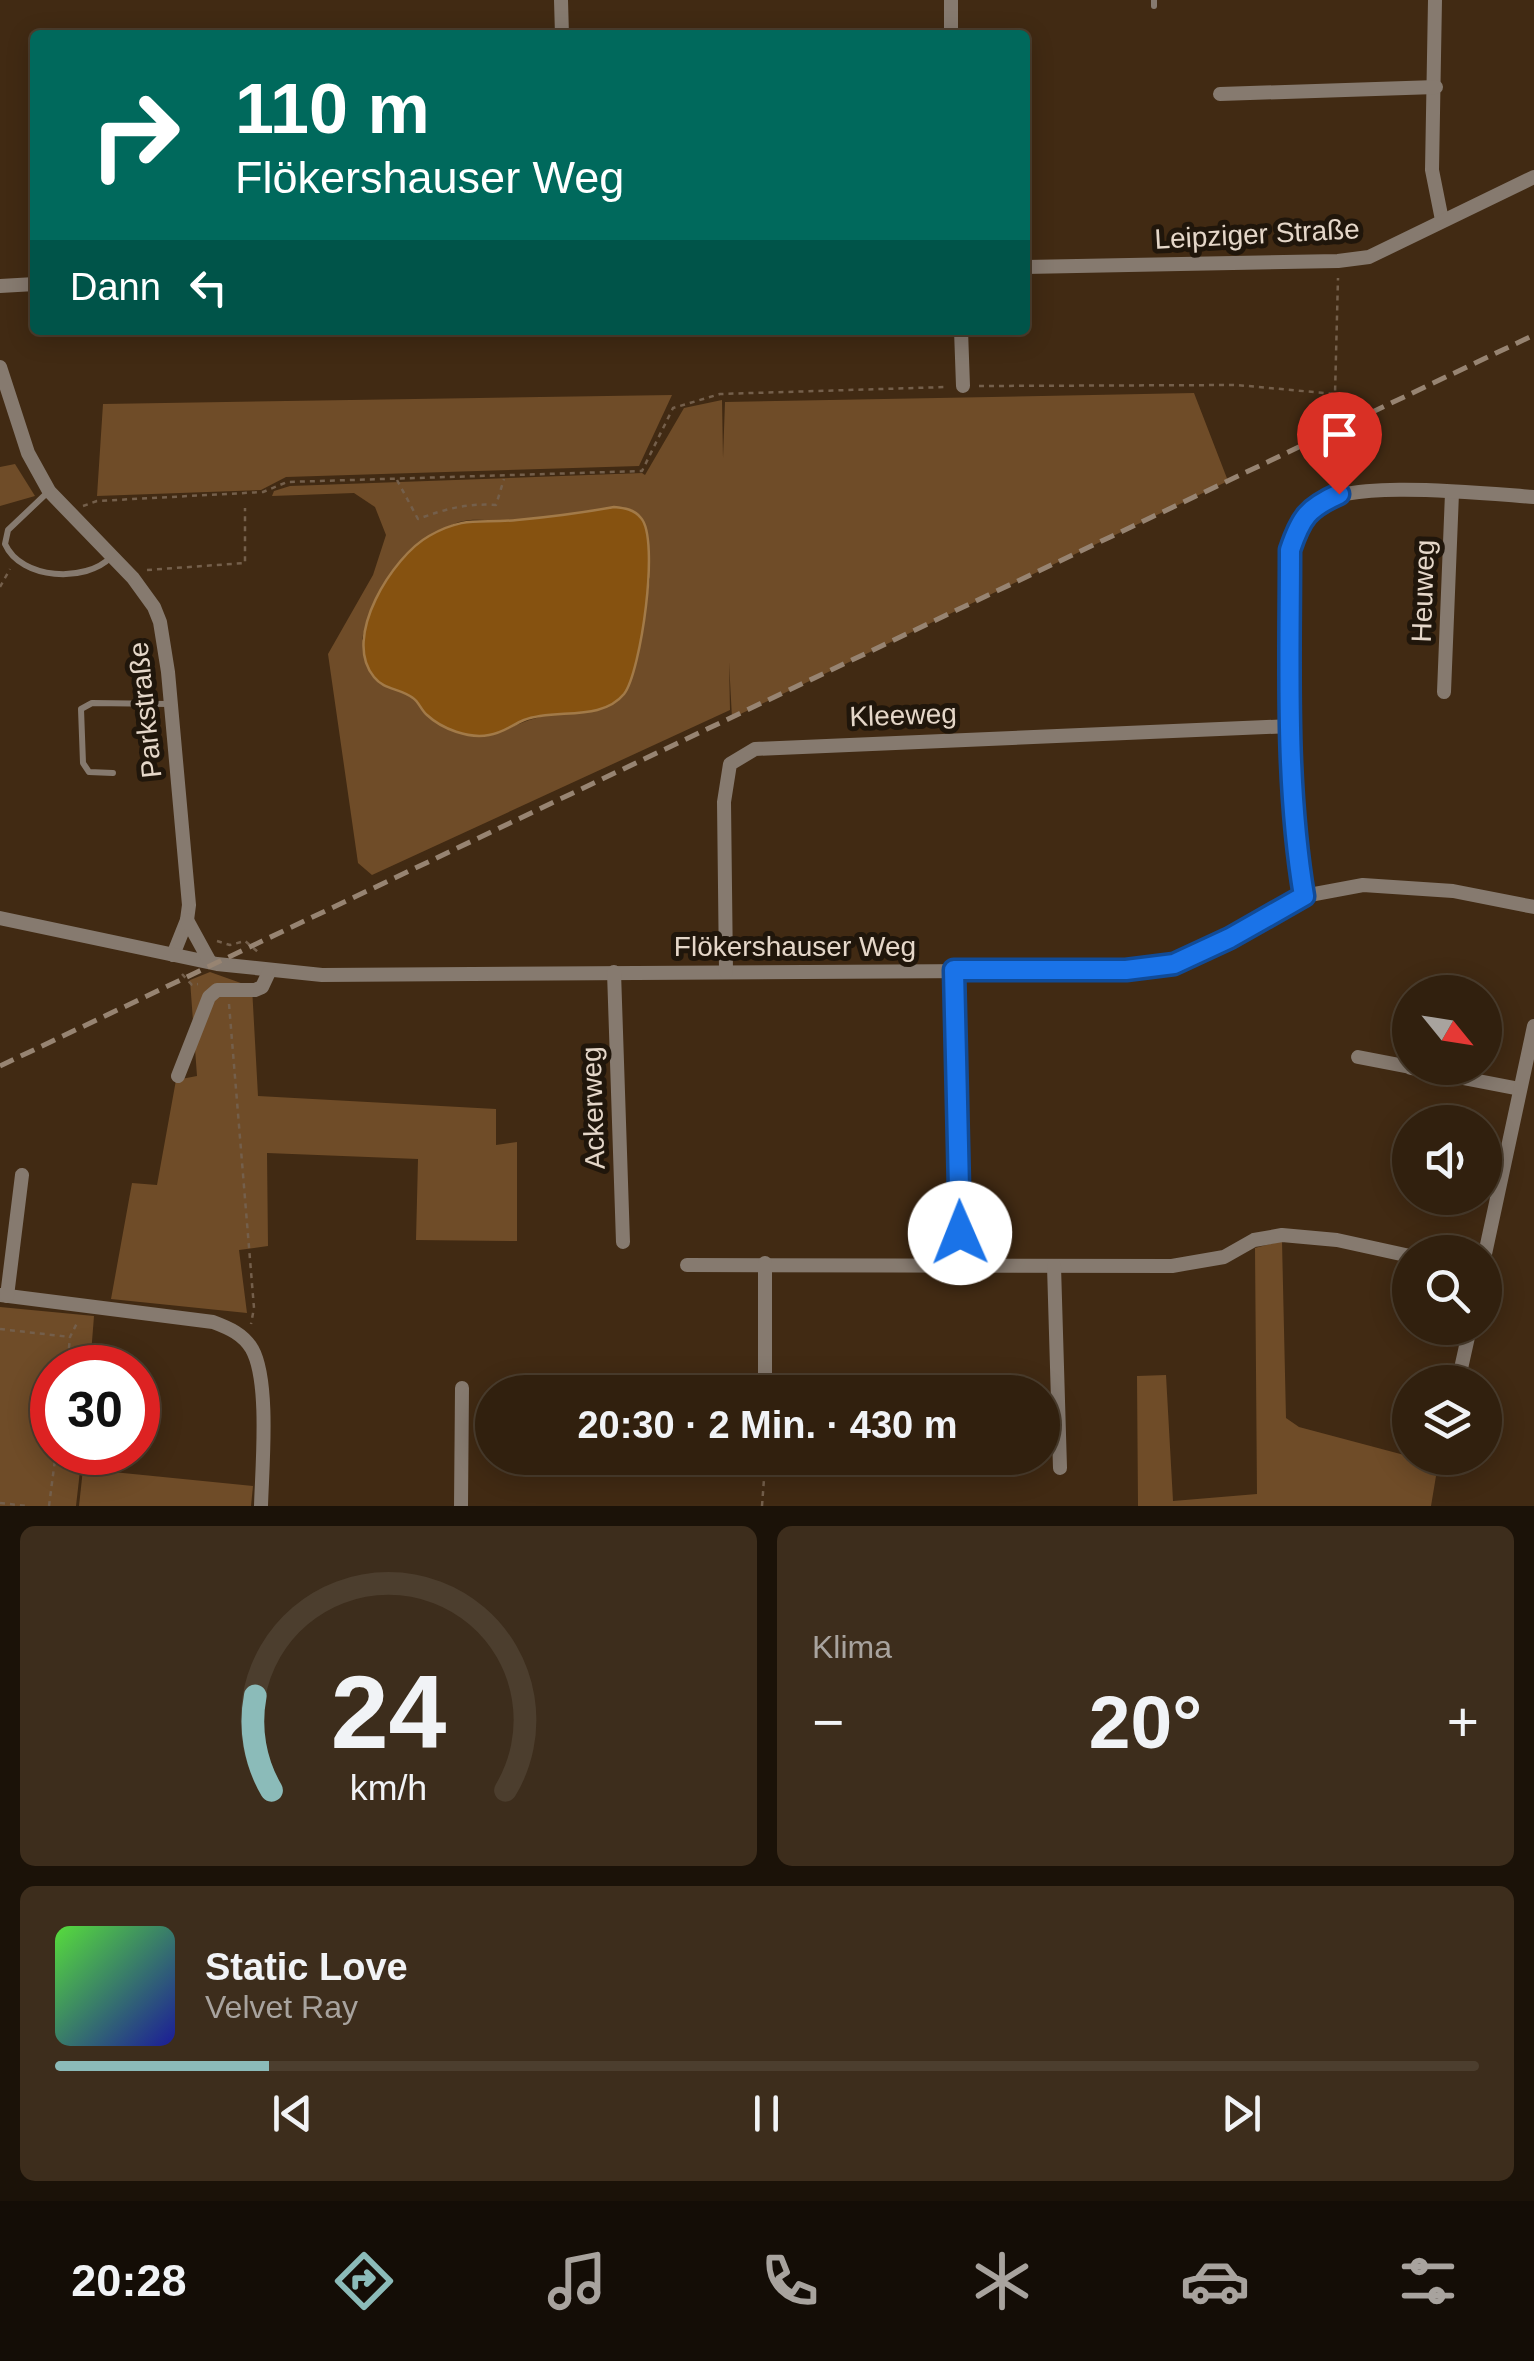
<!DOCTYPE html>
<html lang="de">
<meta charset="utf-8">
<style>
body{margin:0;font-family:Helvetica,sans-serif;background:#3d2d1c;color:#f1f3f6;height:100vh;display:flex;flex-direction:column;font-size:38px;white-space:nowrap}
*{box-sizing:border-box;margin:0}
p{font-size:32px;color:#a8a39e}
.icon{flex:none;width:55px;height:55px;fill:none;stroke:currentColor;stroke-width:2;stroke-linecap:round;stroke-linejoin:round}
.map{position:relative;height:1506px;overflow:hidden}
.sheet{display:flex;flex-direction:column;gap:20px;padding:20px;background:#1b1208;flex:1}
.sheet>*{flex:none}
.top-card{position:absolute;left:30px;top:30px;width:1000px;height:305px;border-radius:10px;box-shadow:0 5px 25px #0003,0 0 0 2px #4c3e2e;background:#00695c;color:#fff;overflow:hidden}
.needle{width:65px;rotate:120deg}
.controls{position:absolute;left:1392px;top:975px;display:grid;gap:20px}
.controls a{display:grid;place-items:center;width:110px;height:110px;border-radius:50%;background:#31200e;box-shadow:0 5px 25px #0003,0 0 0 2px #4c3e2e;font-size:50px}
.speed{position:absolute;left:30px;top:1345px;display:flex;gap:20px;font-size:50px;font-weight:700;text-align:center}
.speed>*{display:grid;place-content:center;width:130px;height:130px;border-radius:50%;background:#31200e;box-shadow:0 5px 25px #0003,0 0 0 2px #4c3e2e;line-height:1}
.speed .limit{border:15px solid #d22;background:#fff;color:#111}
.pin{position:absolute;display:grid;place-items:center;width:85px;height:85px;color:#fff;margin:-102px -42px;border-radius:50% 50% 50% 0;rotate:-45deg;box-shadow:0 0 10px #0007}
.pin .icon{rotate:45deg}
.me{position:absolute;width:110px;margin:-55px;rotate:359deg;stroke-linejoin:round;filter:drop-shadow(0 0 8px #0008)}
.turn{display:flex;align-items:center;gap:35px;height:210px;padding:0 40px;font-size:45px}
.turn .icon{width:130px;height:130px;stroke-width:2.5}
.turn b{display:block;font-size:70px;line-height:85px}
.then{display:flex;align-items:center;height:95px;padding:0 40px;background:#0003;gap:20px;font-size:38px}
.big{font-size:75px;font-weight:700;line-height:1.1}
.sheet .widget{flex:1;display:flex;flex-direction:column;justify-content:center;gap:15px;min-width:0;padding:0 35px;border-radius:15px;background:#3d2d1c}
.sheet .dial{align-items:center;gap:0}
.dial svg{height:260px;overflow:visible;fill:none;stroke:#4c3e2e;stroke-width:7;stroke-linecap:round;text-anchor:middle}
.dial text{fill:#f1f3f6;stroke:none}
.song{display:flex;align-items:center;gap:30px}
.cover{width:120px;height:120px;border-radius:15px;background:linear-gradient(135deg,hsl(110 70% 55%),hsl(240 70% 35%))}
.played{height:10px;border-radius:5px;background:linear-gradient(90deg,#8bbbb9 15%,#4c3e2e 15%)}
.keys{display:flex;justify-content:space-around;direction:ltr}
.heat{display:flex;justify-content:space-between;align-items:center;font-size:55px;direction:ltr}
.sheet .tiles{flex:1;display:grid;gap:20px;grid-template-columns:1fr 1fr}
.widget:last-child{grid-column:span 2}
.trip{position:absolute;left:475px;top:1375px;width:585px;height:100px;border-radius:50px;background:#31200e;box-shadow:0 5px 25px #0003,0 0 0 2px #4c3e2e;font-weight:700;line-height:100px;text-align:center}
.dock{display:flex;height:160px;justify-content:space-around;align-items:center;background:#140d06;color:#a8a39e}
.dock .icon{width:70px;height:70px}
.dock .on{color:#8bbbb9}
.dock b{font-size:45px;color:#f1f3f6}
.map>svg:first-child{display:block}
.green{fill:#6f4c28;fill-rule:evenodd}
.water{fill:#865210;stroke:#a27a48;stroke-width:2.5}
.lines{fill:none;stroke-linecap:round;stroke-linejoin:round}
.path{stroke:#745f4b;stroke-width:2.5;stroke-dasharray:5 5;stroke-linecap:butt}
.lane{stroke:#867a6f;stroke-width:6}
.street{stroke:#867a6f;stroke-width:14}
.rail{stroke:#978472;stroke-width:5;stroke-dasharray:15 8;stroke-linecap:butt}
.route-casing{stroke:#114b97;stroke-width:25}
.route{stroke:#1a73e8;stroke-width:18}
.labels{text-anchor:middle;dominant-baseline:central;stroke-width:10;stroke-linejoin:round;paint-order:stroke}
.street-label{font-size:28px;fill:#e5d7c9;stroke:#20160b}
</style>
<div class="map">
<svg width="1534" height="1506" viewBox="0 0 1534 1506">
<rect width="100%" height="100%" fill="#412a13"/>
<g class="green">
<path d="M1194,393L1228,481L732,718L729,662L730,710L372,875L358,863L328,654L373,575L386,535L375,507L354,493L272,496L274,491L290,486L642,473L645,475L684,408L722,400L723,458L725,402ZM614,507L650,579L640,644L594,711C562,712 534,715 506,730L424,713L416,700L400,690L362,639C374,598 389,577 421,549C433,539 443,527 459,522C477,517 495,522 513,521C547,519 581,513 614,507Z"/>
<polygon points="672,395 639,466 286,477 261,490 97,496 103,404"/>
<polygon points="15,464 35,496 0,506 0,467"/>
<polygon points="210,972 252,987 258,1096 496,1109 496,1145 517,1142 517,1241 416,1240 418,1159 267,1153 268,1246 239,1250 247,1313 111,1299 132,1183 157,1185 176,1080 197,1076 190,980"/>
<polygon points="1282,1241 1286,1418 1299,1427 1438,1464 1431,1506 1138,1506 1137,1376 1166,1375 1173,1501 1257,1494 1255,1248"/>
<polygon points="0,1307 94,1316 90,1367 52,1368 52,1452 82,1453 76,1506 0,1506"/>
<polygon points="83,1469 253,1486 251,1506 79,1506"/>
</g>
<path class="water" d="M614,507C624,508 634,509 641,518C660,539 641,672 624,694C601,722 555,708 524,720C512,725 503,733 489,735C469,739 442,729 427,715C421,710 419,702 413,698C400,688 384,690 374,677C341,638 393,556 429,536C466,515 480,524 517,520C549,517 581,513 614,507Z"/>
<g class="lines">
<g class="path">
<polyline points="979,386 1237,385 1335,394 1338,278"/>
<path d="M397,480L418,519C445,509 467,503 496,505L504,479"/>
<polyline points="83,506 97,501 263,492 287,482 642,471 673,408 720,394 946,387"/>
<polyline points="147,570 245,563 245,508"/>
<polyline points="0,587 10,569"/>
<polyline points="217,941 230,945 245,941 258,952"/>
<polyline points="182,974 192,985 198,984"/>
<polyline points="229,1004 254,1308 251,1324"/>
<polyline points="0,1329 70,1337"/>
<polyline points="67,1368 70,1337 78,1321"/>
<polyline points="0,1503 27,1506"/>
<polyline points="49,1506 56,1452"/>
<polyline points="762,1506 764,1479"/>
</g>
<g class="lane">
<polyline points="1154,0 1154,6"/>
<path d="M48,492L8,530L5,544C21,580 86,583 111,557"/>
<polyline points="113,773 89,772 83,763 81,709 92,703 169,704"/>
</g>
<g class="street">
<polyline points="561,0 562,35"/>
<polyline points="951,0 951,35"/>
<polyline points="1435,0 1432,170 1442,220"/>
<polyline points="1220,94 1436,87"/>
<polyline points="1025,267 1338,261 1369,257 1534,177"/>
<polyline points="0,286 35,284"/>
<polyline points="961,330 963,386"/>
<polyline points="0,367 28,453 49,491 133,578 154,607 160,622 168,672 189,905 187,920 173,955"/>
<polyline points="1444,692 1452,493"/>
<path d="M1304,896C1286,782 1291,665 1291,550C1295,535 1300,520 1311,508C1341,477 1489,494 1534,497"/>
<polyline points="0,918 217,964 322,975 1126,970 1174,964 1230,938 1304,896 1363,885 1453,891 1534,907"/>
<polyline points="187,920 210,962"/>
<polyline points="954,970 960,1265"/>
<polyline points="614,972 623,1242"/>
<polyline points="726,972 724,802 730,764 755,749 1291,726"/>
<polyline points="1358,1057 1410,1067"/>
<polyline points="1411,1068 1520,1089"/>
<polyline points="178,1076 209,997 217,990 255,990 262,987 269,972"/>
<polyline points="1485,1254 1534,1026"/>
<polyline points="687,1265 1172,1266 1224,1257 1254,1240 1282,1235 1337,1240 1410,1256"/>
<polyline points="1054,1266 1060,1468"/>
<path d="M0,1295L213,1322C229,1328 243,1334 252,1349C270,1381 262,1468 261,1506"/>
<polyline points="7,1296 22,1175"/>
<polyline points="1458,1382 1470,1328"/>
<polyline points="765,1392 765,1263"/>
<polyline points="764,1463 764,1458"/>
<polyline points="461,1506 462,1388"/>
</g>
<polyline class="rail" points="0,1066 1534,335"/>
</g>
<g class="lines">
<defs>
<path id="route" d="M960,1233L954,970H1126L1174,964L1230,938L1304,896C1285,782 1290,665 1290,550C1301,517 1308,508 1339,494"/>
</defs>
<use href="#route" class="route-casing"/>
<use href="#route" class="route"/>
</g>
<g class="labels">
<g class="street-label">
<text transform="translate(1257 234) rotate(-3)">Leipziger Straße</text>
<text transform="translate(1423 591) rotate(-88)">Heuweg</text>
<text transform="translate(145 710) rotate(-96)">Parkstraße</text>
<text transform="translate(903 715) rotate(-2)">Kleeweg</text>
<text x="795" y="946">Flökershauser Weg</text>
<text transform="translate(593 1108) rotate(-92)">Ackerweg</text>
</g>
</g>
</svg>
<div class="controls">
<a><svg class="needle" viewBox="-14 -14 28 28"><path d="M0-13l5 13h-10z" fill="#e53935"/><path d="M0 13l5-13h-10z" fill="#a8a39e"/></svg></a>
<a><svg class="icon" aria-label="sound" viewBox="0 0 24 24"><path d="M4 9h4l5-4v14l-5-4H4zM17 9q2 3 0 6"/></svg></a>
<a><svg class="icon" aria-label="search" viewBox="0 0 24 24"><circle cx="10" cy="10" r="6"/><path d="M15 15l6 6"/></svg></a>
<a><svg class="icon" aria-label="layers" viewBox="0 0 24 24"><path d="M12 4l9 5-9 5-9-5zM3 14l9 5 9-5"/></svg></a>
</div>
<div class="speed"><div class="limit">30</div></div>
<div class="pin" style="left:1339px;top:494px;background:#d93025"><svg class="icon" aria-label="arrive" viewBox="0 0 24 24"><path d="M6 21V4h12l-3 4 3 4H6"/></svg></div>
<svg class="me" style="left:960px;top:1233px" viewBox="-20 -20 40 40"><circle r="19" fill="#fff"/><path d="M0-13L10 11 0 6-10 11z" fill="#1a73e8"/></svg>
<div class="trip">20:30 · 2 Min. · 430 m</div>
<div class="top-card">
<div class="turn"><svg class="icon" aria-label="right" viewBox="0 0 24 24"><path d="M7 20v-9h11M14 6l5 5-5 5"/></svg><div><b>110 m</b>Flökershauser Weg</div></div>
<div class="then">Dann<svg class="icon" aria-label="left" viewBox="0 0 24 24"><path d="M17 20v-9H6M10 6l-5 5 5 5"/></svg></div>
</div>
</div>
<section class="sheet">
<div class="tiles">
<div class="widget dial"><svg viewBox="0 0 100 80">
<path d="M14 69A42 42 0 1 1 86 69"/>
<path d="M14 69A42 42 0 0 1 9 40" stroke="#8bbbb9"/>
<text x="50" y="56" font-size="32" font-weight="700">24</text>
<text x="50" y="72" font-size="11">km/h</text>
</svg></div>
<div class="widget"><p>Klima</p>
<div class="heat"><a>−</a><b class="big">20°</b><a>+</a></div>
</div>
<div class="widget">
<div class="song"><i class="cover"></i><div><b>Static Love</b><p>Velvet Ray</p></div></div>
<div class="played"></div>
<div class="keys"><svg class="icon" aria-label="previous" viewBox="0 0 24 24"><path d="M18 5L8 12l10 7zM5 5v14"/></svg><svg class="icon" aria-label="pause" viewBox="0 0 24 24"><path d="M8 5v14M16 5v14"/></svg><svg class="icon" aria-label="next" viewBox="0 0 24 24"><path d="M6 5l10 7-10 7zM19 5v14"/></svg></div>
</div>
</div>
</section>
<nav class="dock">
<b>20:28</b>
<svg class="icon on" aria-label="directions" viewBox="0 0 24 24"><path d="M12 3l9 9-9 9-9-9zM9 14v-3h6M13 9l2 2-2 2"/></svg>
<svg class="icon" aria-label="music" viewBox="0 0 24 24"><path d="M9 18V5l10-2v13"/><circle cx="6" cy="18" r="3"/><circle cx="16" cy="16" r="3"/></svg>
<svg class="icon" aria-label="phone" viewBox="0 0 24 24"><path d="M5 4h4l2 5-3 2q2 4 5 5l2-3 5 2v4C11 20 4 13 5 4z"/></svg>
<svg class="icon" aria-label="climate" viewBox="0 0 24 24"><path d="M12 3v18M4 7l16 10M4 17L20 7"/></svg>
<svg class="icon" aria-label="car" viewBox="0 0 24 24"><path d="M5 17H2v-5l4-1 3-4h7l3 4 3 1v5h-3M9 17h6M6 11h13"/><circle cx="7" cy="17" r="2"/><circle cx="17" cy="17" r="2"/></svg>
<svg class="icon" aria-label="filters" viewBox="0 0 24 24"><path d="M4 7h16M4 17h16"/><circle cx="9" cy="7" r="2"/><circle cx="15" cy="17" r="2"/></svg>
</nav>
